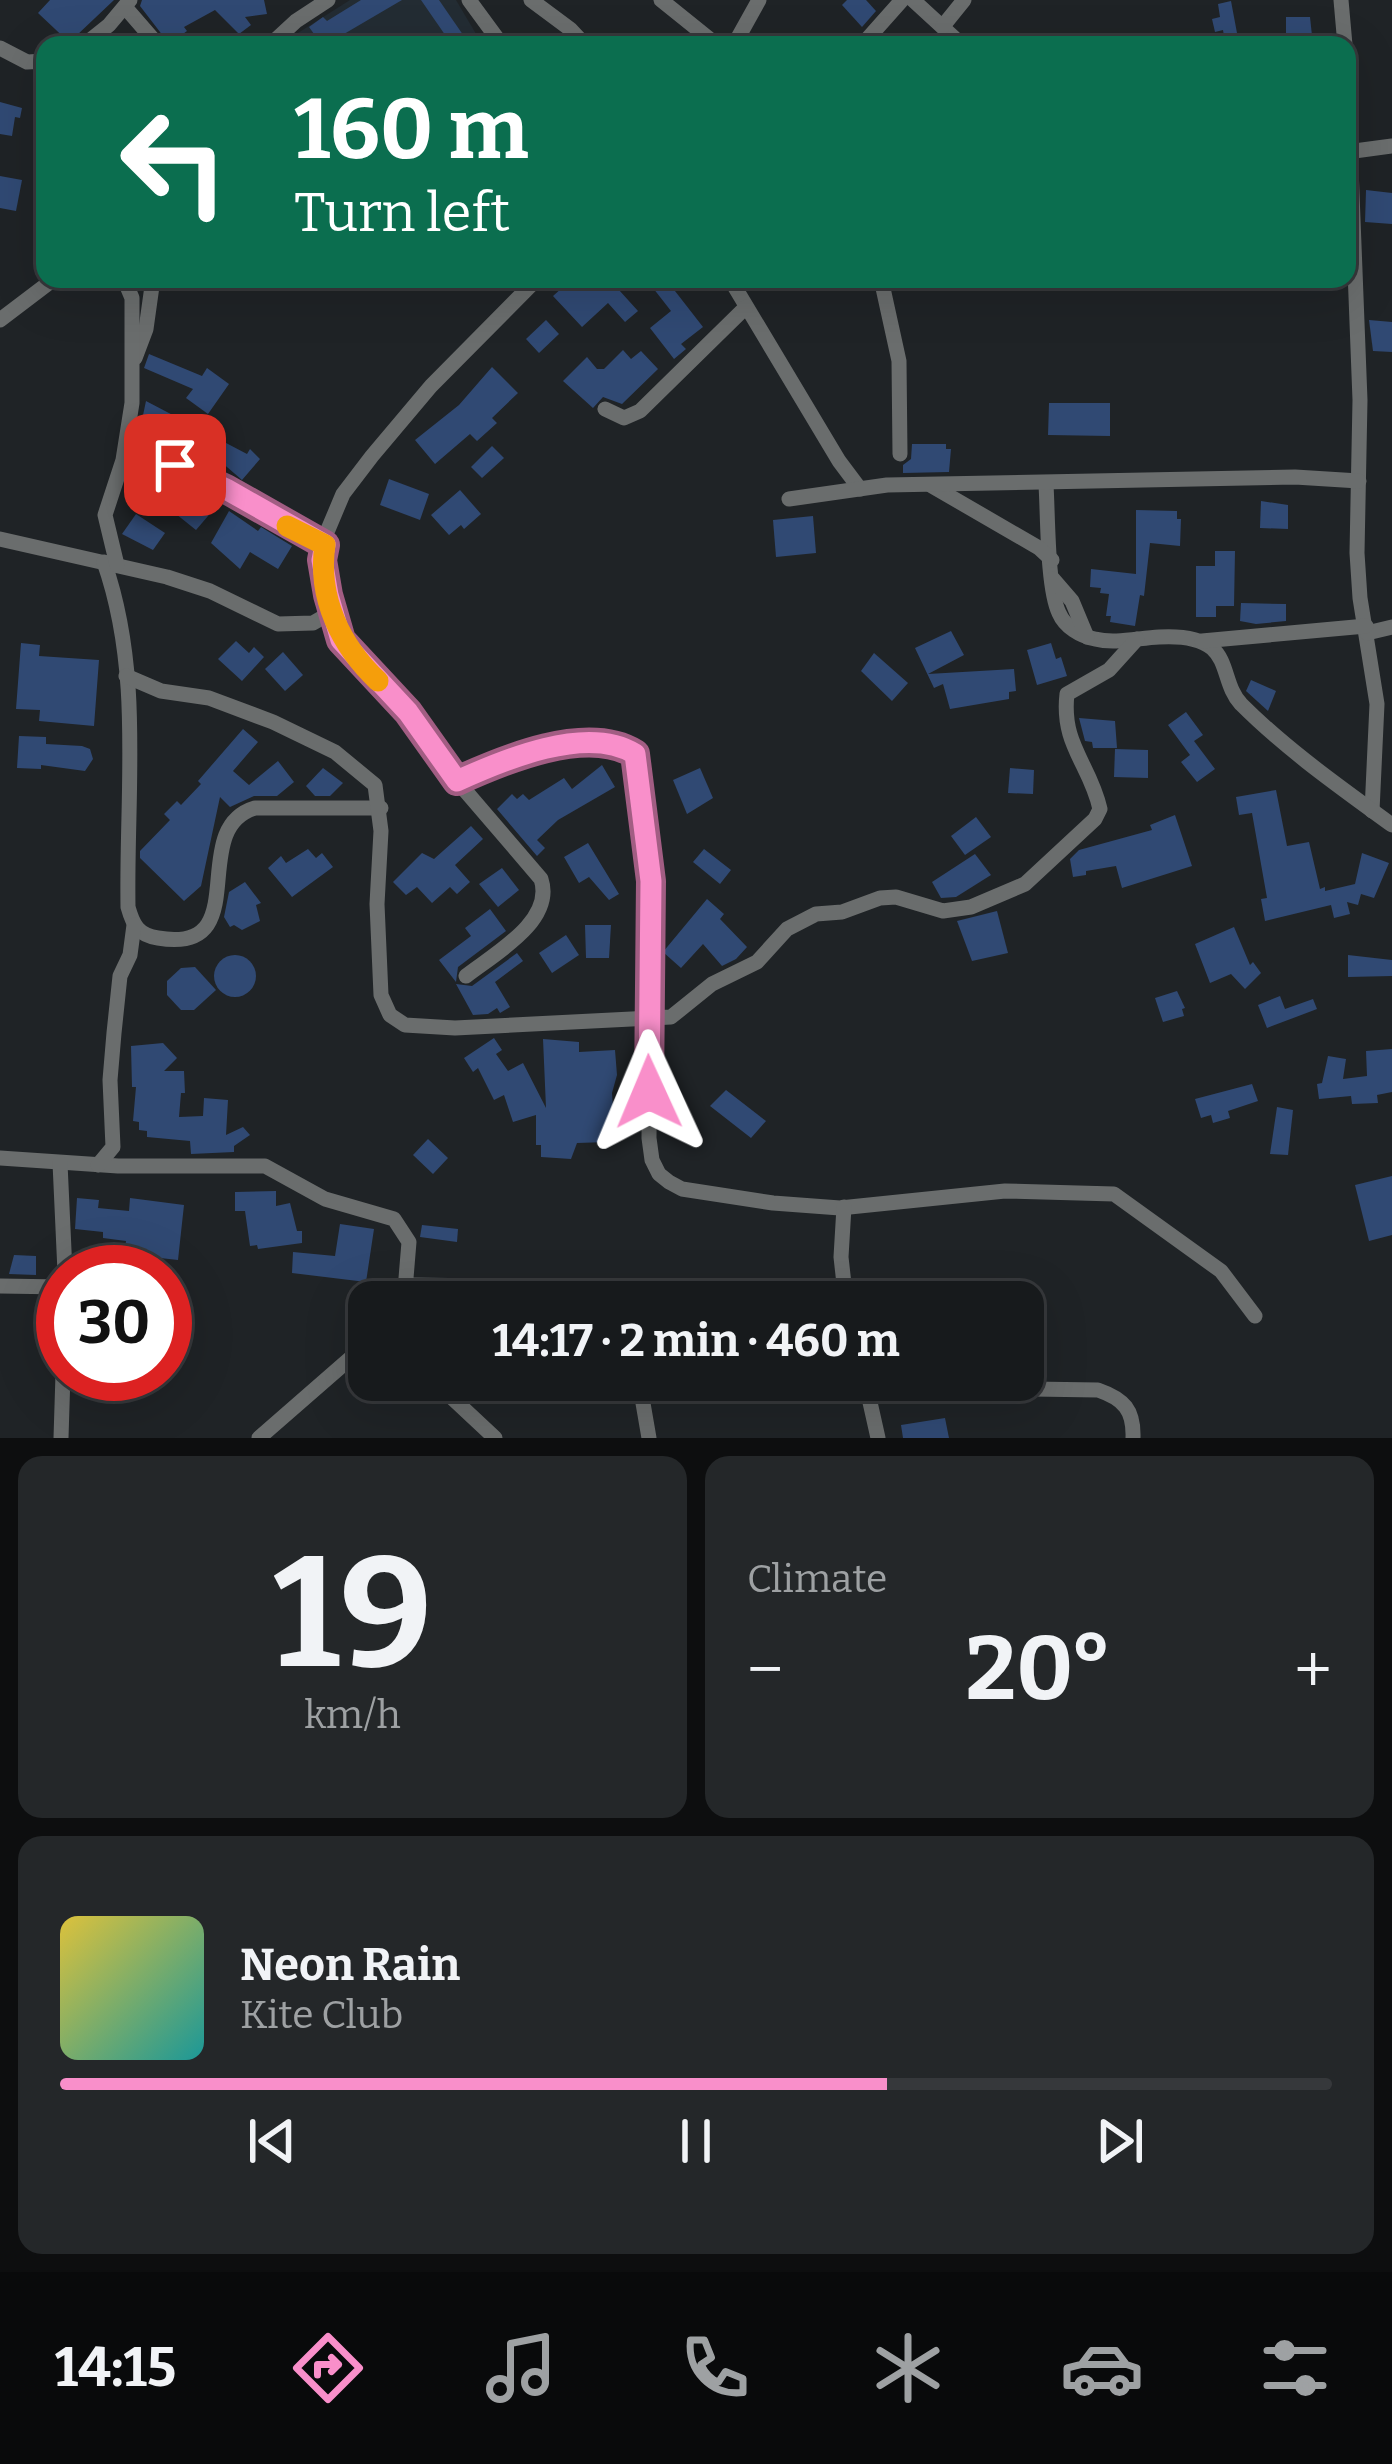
<!DOCTYPE html>
<meta charset="utf-8">
<style>
body{margin:0;font-family:Bitter,serif;background:#242729;color:#f1f3f6;height:100vh;display:flex;flex-direction:column;font-size:45px;white-space:nowrap}
*{box-sizing:border-box;margin:0}
p{font-size:39px;color:#9ea1a3}
.icon{flex:none;width:66px;height:66px;fill:none;stroke:currentColor;stroke-width:2;stroke-linecap:round;stroke-linejoin:round}
.map{position:relative;height:1438px;overflow:hidden}
.drawer{display:flex;flex-direction:column;gap:18px;padding:18px;background:#0d0e0f;flex:1}
.drawer>*{flex:none}
.banner{position:absolute;left:36px;top:36px;width:1320px;height:252px;border-radius:24px;box-shadow:0 12px 48px #0002,0 0 0 3px #36383b;background:#0b6e4f;color:#fff;overflow:hidden}
.speed{position:absolute;left:36px;top:1245px;display:flex;gap:24px;font-size:60px;font-weight:700;text-align:center}
.speed>*{display:grid;place-content:center;width:156px;height:156px;border-radius:50%;background:#171a1c;box-shadow:0 12px 48px #0002,0 0 0 3px #36383b;line-height:1}
.speed .limit{border:18px solid #d22;background:#fff;color:#111}
.pin{position:absolute;display:grid;place-items:center;width:102px;height:102px;color:#fff;margin:-51px;border-radius:24px;box-shadow:0 6px 18px #0006}
.me{position:absolute;width:132px;margin:-66px;rotate:359deg;stroke-linejoin:round;filter:drop-shadow(0 0 9px #0008)}
.turn{display:flex;align-items:center;gap:42px;height:252px;padding:0 60px;font-size:54px}
.turn .icon{width:156px;height:156px;stroke-width:2.5}
.turn b{display:block;font-size:84px;line-height:102px}
.big{font-size:90px;font-weight:700;line-height:1.1}
.drawer .tile{flex:1;display:flex;flex-direction:column;justify-content:center;gap:18px;min-width:0;padding:0 42px;border-radius:24px;background:#242729}
.drawer .dial{align-items:center;gap:0}
.dial b{font-size:156px;line-height:1}
.song{display:flex;align-items:center;gap:36px}
.cover{width:144px;height:144px;border-radius:18px;background:linear-gradient(135deg,hsl(50 70% 55%),hsl(180 70% 35%))}
.played{height:12px;border-radius:6px;background:linear-gradient(90deg,#f98fca 65%,#36383b 65%)}
.keys{display:flex;justify-content:space-around;direction:ltr}
.heat{display:flex;justify-content:space-between;align-items:center;font-size:66px;direction:ltr}
.drawer .tiles{flex:1;display:grid;gap:18px;grid-template-columns:1fr 1fr}
.tile:last-child{grid-column:span 2}
.trip{position:absolute;left:348px;top:1281px;width:696px;height:120px;border-radius:24px;background:#171a1c;box-shadow:0 12px 48px #0002,0 0 0 3px #36383b;font-weight:700;line-height:120px;text-align:center}
.dock{display:flex;height:192px;justify-content:space-around;align-items:center;background:#090a0b;color:#9ea1a3}
.dock .icon{width:84px;height:84px}
.dock .selected{color:#f98fca}
.dock b{font-size:54px;color:#f1f3f6}
.map>svg:first-child{display:block}
.built{fill:#232c33}
.building{fill:#304973}
.lines{fill:none;stroke-linecap:round;stroke-linejoin:round}
.street{stroke:#6a6d6d;stroke-width:15}
.route-casing{stroke:#a25d83;stroke-width:30}
.route{stroke:#f98fca;stroke-width:21}
.slow{stroke:#f59e0b;stroke-width:21}
</style>
<div class="map">
<svg width="1392" height="1438" viewBox="0 0 1392 1438">
<rect width="100%" height="100%" fill="#1f2326"/>
<polygon class="built" points="350,0 456,0 482,44 279,45"/>
<g class="building">
<polygon points="50,0 114,0 76,36 72,45 38,13"/>
<polygon points="142,0 264,0 267,14 245,17 251,25 239,34 215,10 184,27 187,31 180,36 188,45 170,45 140,6"/>
<polygon points="361,0 402,0 344,34 352,45 322,45 309,27 323,17 327,21"/>
<polygon points="421,0 439,0 470,45 452,45"/>
<polygon points="847,0 866,0 876,11 862,27 842,5"/>
<polygon points="1231,1 1237,33 1224,36 1223,30 1215,32 1212,19 1220,17 1218,4"/>
<polygon points="1286,17 1310,17 1313,45 1286,45"/>
<polygon points="0,102 22,108 20,118 15,117 12,136 0,134"/>
<polygon points="0,176 22,180 16,211 0,208"/>
<polygon points="1366,190 1392,193 1392,224 1365,222"/>
<polygon points="572,279 631,279 619,290 638,311 625,322 608,303 582,327 553,296"/>
<polygon points="646,279 690,279 675,291 703,327 681,344 686,349 674,359 650,328 671,311"/>
<polygon points="546,320 559,334 539,353 526,339"/>
<polygon points="1369,320 1392,322 1392,352 1373,351"/>
<polygon points="623,350 631,359 641,351 658,369 622,404 603,397 593,408 563,381 587,357 597,369 604,369"/>
<polygon points="149,354 202,376 207,368 229,384 208,414 186,398 193,389 144,368"/>
<polygon points="492,367 518,393 492,418 497,423 477,441 470,434 435,464 415,440 459,405"/>
<polygon points="146,401 247,454 250,449 260,459 242,480 190,435 180,455 138,439"/>
<polygon points="1049,403 1110,403 1110,436 1048,435"/>
<polygon points="912,444 946,444 946,449 951,449 949,472 903,473 903,465 911,459"/>
<polygon points="492,446 504,458 482,478 471,467"/>
<polygon points="389,479 429,494 420,520 380,505"/>
<polygon points="184,484 214,509 196,530 166,506"/>
<polygon points="460,490 481,514 464,529 461,525 449,535 431,515"/>
<polygon points="1261,501 1288,505 1288,529 1260,528"/>
<polygon points="1136,510 1177,511 1177,519 1181,519 1180,546 1150,543 1144,596 1140,595 1135,626 1110,622 1111,616 1106,616 1109,594 1100,593 1101,588 1090,587 1091,569 1136,574"/>
<polygon points="229,511 258,531 261,527 292,546 278,569 250,552 240,569 211,543"/>
<polygon points="136,514 165,533 153,550 122,534"/>
<polygon points="813,516 816,553 776,557 773,520"/>
<polygon points="1215,551 1235,551 1234,606 1216,606 1216,617 1196,617 1196,566 1215,566"/>
<polygon points="1241,603 1286,604 1286,621 1256,624 1240,621"/>
<polygon points="951,631 964,655 928,674 1014,669 1016,691 1009,692 1009,699 950,709 943,684 934,688 915,648"/>
<polygon points="236,641 249,653 254,647 264,657 242,681 218,659"/>
<polygon points="21,643 40,645 39,656 99,660 94,726 39,721 40,710 16,709"/>
<polygon points="1051,643 1056,659 1061,657 1067,676 1037,685 1027,650"/>
<polygon points="283,652 303,675 285,691 265,669"/>
<polygon points="874,653 908,683 892,701 861,671"/>
<polygon points="1251,680 1276,691 1268,711 1246,691"/>
<polygon points="1186,712 1203,735 1194,741 1215,769 1197,782 1181,762 1190,755 1168,725"/>
<polygon points="1079,718 1115,721 1117,748 1093,748 1092,742 1085,741"/>
<polygon points="243,729 258,742 233,771 249,785 278,761 294,782 277,796 254,796 230,807 220,797 201,886 184,901 140,858 140,851 170,820 164,814 177,801 181,805 201,784 198,781"/>
<polygon points="19,736 46,737 46,744 82,746 90,749 93,759 85,771 41,765 41,769 17,768"/>
<polygon points="1115,749 1148,750 1148,778 1114,777"/>
<polygon points="602,765 615,787 558,820 537,840 545,848 537,856 497,809 512,794 517,799 523,794 529,800 564,778 572,789"/>
<polygon points="323,768 343,783 330,796 315,796 306,786"/>
<polygon points="700,768 713,798 687,814 673,780"/>
<polygon points="1010,768 1034,770 1033,794 1008,793"/>
<polygon points="1276,790 1287,846 1309,842 1320,889 1325,887 1325,891 1355,884 1362,853 1389,863 1374,898 1361,894 1358,905 1347,902 1350,914 1334,918 1331,905 1265,921 1261,899 1267,898 1252,813 1239,815 1236,797"/>
<polygon points="1175,815 1192,866 1122,888 1116,866 1086,871 1086,875 1073,877 1070,859 1079,850 1152,830 1150,825"/>
<polygon points="976,817 991,837 965,855 951,836"/>
<polygon points="471,826 483,839 455,865 470,882 457,894 450,887 432,903 417,887 406,895 393,882 422,853 434,859"/>
<polygon points="588,843 619,894 609,900 589,877 579,883 564,857"/>
<polygon points="308,849 316,858 322,853 333,867 292,897 268,868 281,856 286,863"/>
<polygon points="704,849 731,870 720,884 693,862"/>
<polygon points="975,854 991,875 956,897 941,898 932,882"/>
<polygon points="502,868 519,890 498,907 479,884"/>
<polygon points="245,882 261,903 256,905 260,921 242,930 234,925 230,927 224,917 229,892"/>
<polygon points="707,899 724,914 720,919 747,947 736,959 722,966 703,944 681,968 663,952"/>
<polygon points="490,909 506,931 458,967 456,982 439,960 471,936 465,928"/>
<polygon points="997,911 1008,953 972,961 957,921"/>
<polygon points="585,925 611,925 609,958 586,958"/>
<polygon points="1234,927 1250,965 1253,962 1261,973 1245,989 1231,974 1210,983 1195,944"/>
<polygon points="566,935 579,955 552,973 539,953"/>
<polygon points="517,953 523,961 495,982 510,1007 500,1013 497,1008 488,1014 473,1015 456,984 472,986"/>
<polygon points="1348,955 1392,960 1392,976 1348,977"/>
<circle cx="235" cy="976" r="21"/>
<polygon points="195,967 216,990 194,1010 181,1010 167,995 167,981 181,968"/>
<polygon points="1177,991 1185,1008 1182,1009 1184,1016 1163,1022 1155,998"/>
<polygon points="1280,996 1285,1009 1313,999 1317,1009 1267,1028 1258,1005"/>
<polygon points="494,1038 502,1050 496,1054 508,1071 523,1063 546,1108 543,1039 579,1042 579,1052 615,1050 617,1075 612,1093 615,1135 607,1136 608,1142 577,1143 571,1159 541,1157 541,1145 536,1145 536,1115 513,1122 504,1095 494,1100 478,1068 473,1072 464,1058"/>
<polygon points="163,1043 177,1058 164,1071 184,1071 185,1093 181,1093 179,1117 203,1116 204,1098 228,1100 226,1135 243,1127 250,1135 234,1146 234,1152 191,1154 190,1141 147,1137 147,1131 139,1130 139,1122 133,1121 136,1087 132,1087 131,1046"/>
<polygon points="1392,1049 1392,1092 1377,1095 1378,1103 1352,1104 1351,1096 1319,1099 1317,1084 1322,1083 1328,1056 1346,1059 1343,1079 1367,1076 1366,1051"/>
<polygon points="1252,1084 1258,1101 1228,1111 1230,1118 1213,1123 1211,1115 1201,1118 1195,1099"/>
<polygon points="726,1090 766,1121 751,1138 710,1106"/>
<polygon points="1277,1107 1293,1110 1288,1155 1270,1154"/>
<polygon points="428,1139 448,1158 433,1174 413,1155"/>
<polygon points="1392,1176 1392,1235 1369,1241 1355,1185"/>
<polygon points="276,1191 276,1206 290,1203 297,1231 302,1231 302,1243 258,1249 257,1245 250,1246 245,1211 235,1211 235,1192"/>
<polygon points="77,1198 99,1200 98,1208 129,1211 130,1198 184,1205 178,1260 124,1254 126,1241 103,1238 103,1232 75,1229"/>
<polygon points="340,1224 374,1229 366,1282 292,1273 293,1252 335,1256"/>
<polygon points="422,1225 458,1229 457,1242 420,1237"/>
<polygon points="14,1255 36,1256 36,1275 9,1274"/>
<polygon points="945,1418 949,1438 903,1438 901,1425"/>
</g>
<g class="lines">
<g class="street">
<polyline points="469,0 502,45"/>
<polyline points="531,0 570,29 585,45"/>
<polyline points="661,0 717,45"/>
<polyline points="913,0 962,45"/>
<polyline points="1341,0 1345,45"/>
<polyline points="125,7 158,45"/>
<polyline points="943,26 964,0"/>
<polyline points="84,45 109,25 130,0"/>
<polyline points="270,45 296,21 328,0"/>
<polyline points="734,45 759,0"/>
<polyline points="862,45 902,0"/>
<polyline points="0,48 27,62 45,61"/>
<polyline points="1347,64 1360,400 1357,553 1360,598 1377,704 1372,811"/>
<polyline points="1347,152 1392,146"/>
<polyline points="730,279 839,461 860,489"/>
<polyline points="881,279 899,361 900,454"/>
<polyline points="0,320 54,279"/>
<polyline points="135,358 146,329 153,279"/>
<polyline points="605,409 624,418 640,411 746,307"/>
<polyline points="126,447 197,474 325,545"/>
<path d="M1046,485C1048,515 1047,588 1059,613C1065,627 1080,636 1095,639C1115,644 1138,638 1159,637C1176,636 1198,637 1212,648C1228,662 1225,687 1241,704C1287,750 1340,787 1392,825"/>
<polyline points="932,486 1039,548 1052,560"/>
<polyline points="789,499 887,485 1295,477 1359,481"/>
<polyline points="0,539 167,577 210,591 278,624 313,623 332,612"/>
<path d="M104,562C143,673 126,791 128,907C133,925 138,935 158,938C257,955 185,829 255,808H381"/>
<polyline points="117,565 105,515 123,460 132,403 132,298 124,279"/>
<polyline points="1053,579 1072,601 1087,637"/>
<polyline points="1367,633 1392,627"/>
<polyline points="1202,641 1366,626"/>
<path d="M126,676L161,691L209,698L273,722L335,752L375,785L381,831L377,904L381,995L390,1015L405,1025L455,1028L671,1017L712,984L757,962L787,929L816,914L842,912L880,898L896,897L943,911L971,907L1025,884L1095,819L1100,809C1090,764 1061,745 1067,694L1109,670L1137,639"/>
<path d="M457,781C503,760 587,724 635,753L651,881L649,1138L652,1160L659,1174L669,1182L682,1189L773,1203L840,1208L1005,1191L1114,1194L1221,1271L1255,1316"/>
<path d="M466,976C494,954 555,921 541,879L457,781L408,712L342,640L323,560L327,532L343,494L372,456L431,386L537,279"/>
<polyline points="0,1158 118,1166 265,1166 325,1199 394,1219 409,1242 404,1302"/>
<polyline points="60,1163 65,1272"/>
<polyline points="98,1165 113,1147 110,1080 114,1033 120,976 130,955 134,925"/>
<polyline points="844,1207 841,1257 846,1302"/>
<polyline points="408,1285 490,1286 554,1302"/>
<polyline points="0,1286 63,1287"/>
<polyline points="433,1380 495,1438"/>
<polyline points="639,1380 649,1438"/>
<polyline points="865,1380 878,1438"/>
<path d="M873,1380L918,1387L1098,1390C1124,1399 1134,1410 1133,1438"/>
<polyline points="61,1438 63,1374"/>
<polyline points="259,1438 369,1342"/>
</g>
</g>
<g class="lines">
<defs>
<path id="route" d="M175,465L226,489L325,545L322,560L328,595L341,640L408,712L457,781C503,760 587,724 635,754L651,881L649,1092"/>
</defs>
<use href="#route" class="route-casing"/>
<use href="#route" class="route"/>
<path class="slow" d="M287,526L325,545C317,598 341,646 378,681"/>
</g>
</svg>
<div class="speed"><div class="limit">30</div></div>
<div class="pin" style="left:175px;top:465px;background:#d93025"><svg class="icon" aria-label="arrive" viewBox="0 0 24 24"><path d="M6 21V4h12l-3 4 3 4H6"/></svg></div>
<svg class="me" style="left:649px;top:1092px" viewBox="-20 -20 40 40"><path d="M0-17L14 15 0 8-14 15z" fill="#f98fca" stroke="#fff" stroke-width="4"/></svg>
<div class="trip">14:17 · 2 min · 460 m</div>
<div class="banner">
<div class="turn"><svg class="icon" aria-label="left" viewBox="0 0 24 24"><path d="M17 20v-9H6M10 6l-5 5 5 5"/></svg><div><b>160 m</b>Turn left</div></div>
</div>
</div>
<section class="drawer">
<div class="tiles">
<div class="tile dial"><b>19</b><p>km/h</p></div>
<div class="tile"><p>Climate</p>
<div class="heat"><a>−</a><b class="big">20°</b><a>+</a></div>
</div>
<div class="tile">
<div class="song"><i class="cover"></i><div><b>Neon Rain</b><p>Kite Club</p></div></div>
<div class="played"></div>
<div class="keys"><svg class="icon" aria-label="previous" viewBox="0 0 24 24"><path d="M18 5L8 12l10 7zM5 5v14"/></svg><svg class="icon" aria-label="pause" viewBox="0 0 24 24"><path d="M8 5v14M16 5v14"/></svg><svg class="icon" aria-label="next" viewBox="0 0 24 24"><path d="M6 5l10 7-10 7zM19 5v14"/></svg></div>
</div>
</div>
</section>
<nav class="dock">
<b>14:15</b>
<svg class="icon selected" aria-label="directions" viewBox="0 0 24 24"><path d="M12 3l9 9-9 9-9-9zM9 14v-3h6M13 9l2 2-2 2"/></svg>
<svg class="icon" aria-label="music" viewBox="0 0 24 24"><path d="M9 18V5l10-2v13"/><circle cx="6" cy="18" r="3"/><circle cx="16" cy="16" r="3"/></svg>
<svg class="icon" aria-label="phone" viewBox="0 0 24 24"><path d="M5 4h4l2 5-3 2q2 4 5 5l2-3 5 2v4C11 20 4 13 5 4z"/></svg>
<svg class="icon" aria-label="climate" viewBox="0 0 24 24"><path d="M12 3v18M4 7l16 10M4 17L20 7"/></svg>
<svg class="icon" aria-label="car" viewBox="0 0 24 24"><path d="M5 17H2v-5l4-1 3-4h7l3 4 3 1v5h-3M9 17h6M6 11h13"/><circle cx="7" cy="17" r="2"/><circle cx="17" cy="17" r="2"/></svg>
<svg class="icon" aria-label="filters" viewBox="0 0 24 24"><path d="M4 7h16M4 17h16"/><circle cx="9" cy="7" r="2"/><circle cx="15" cy="17" r="2"/></svg>
</nav>
